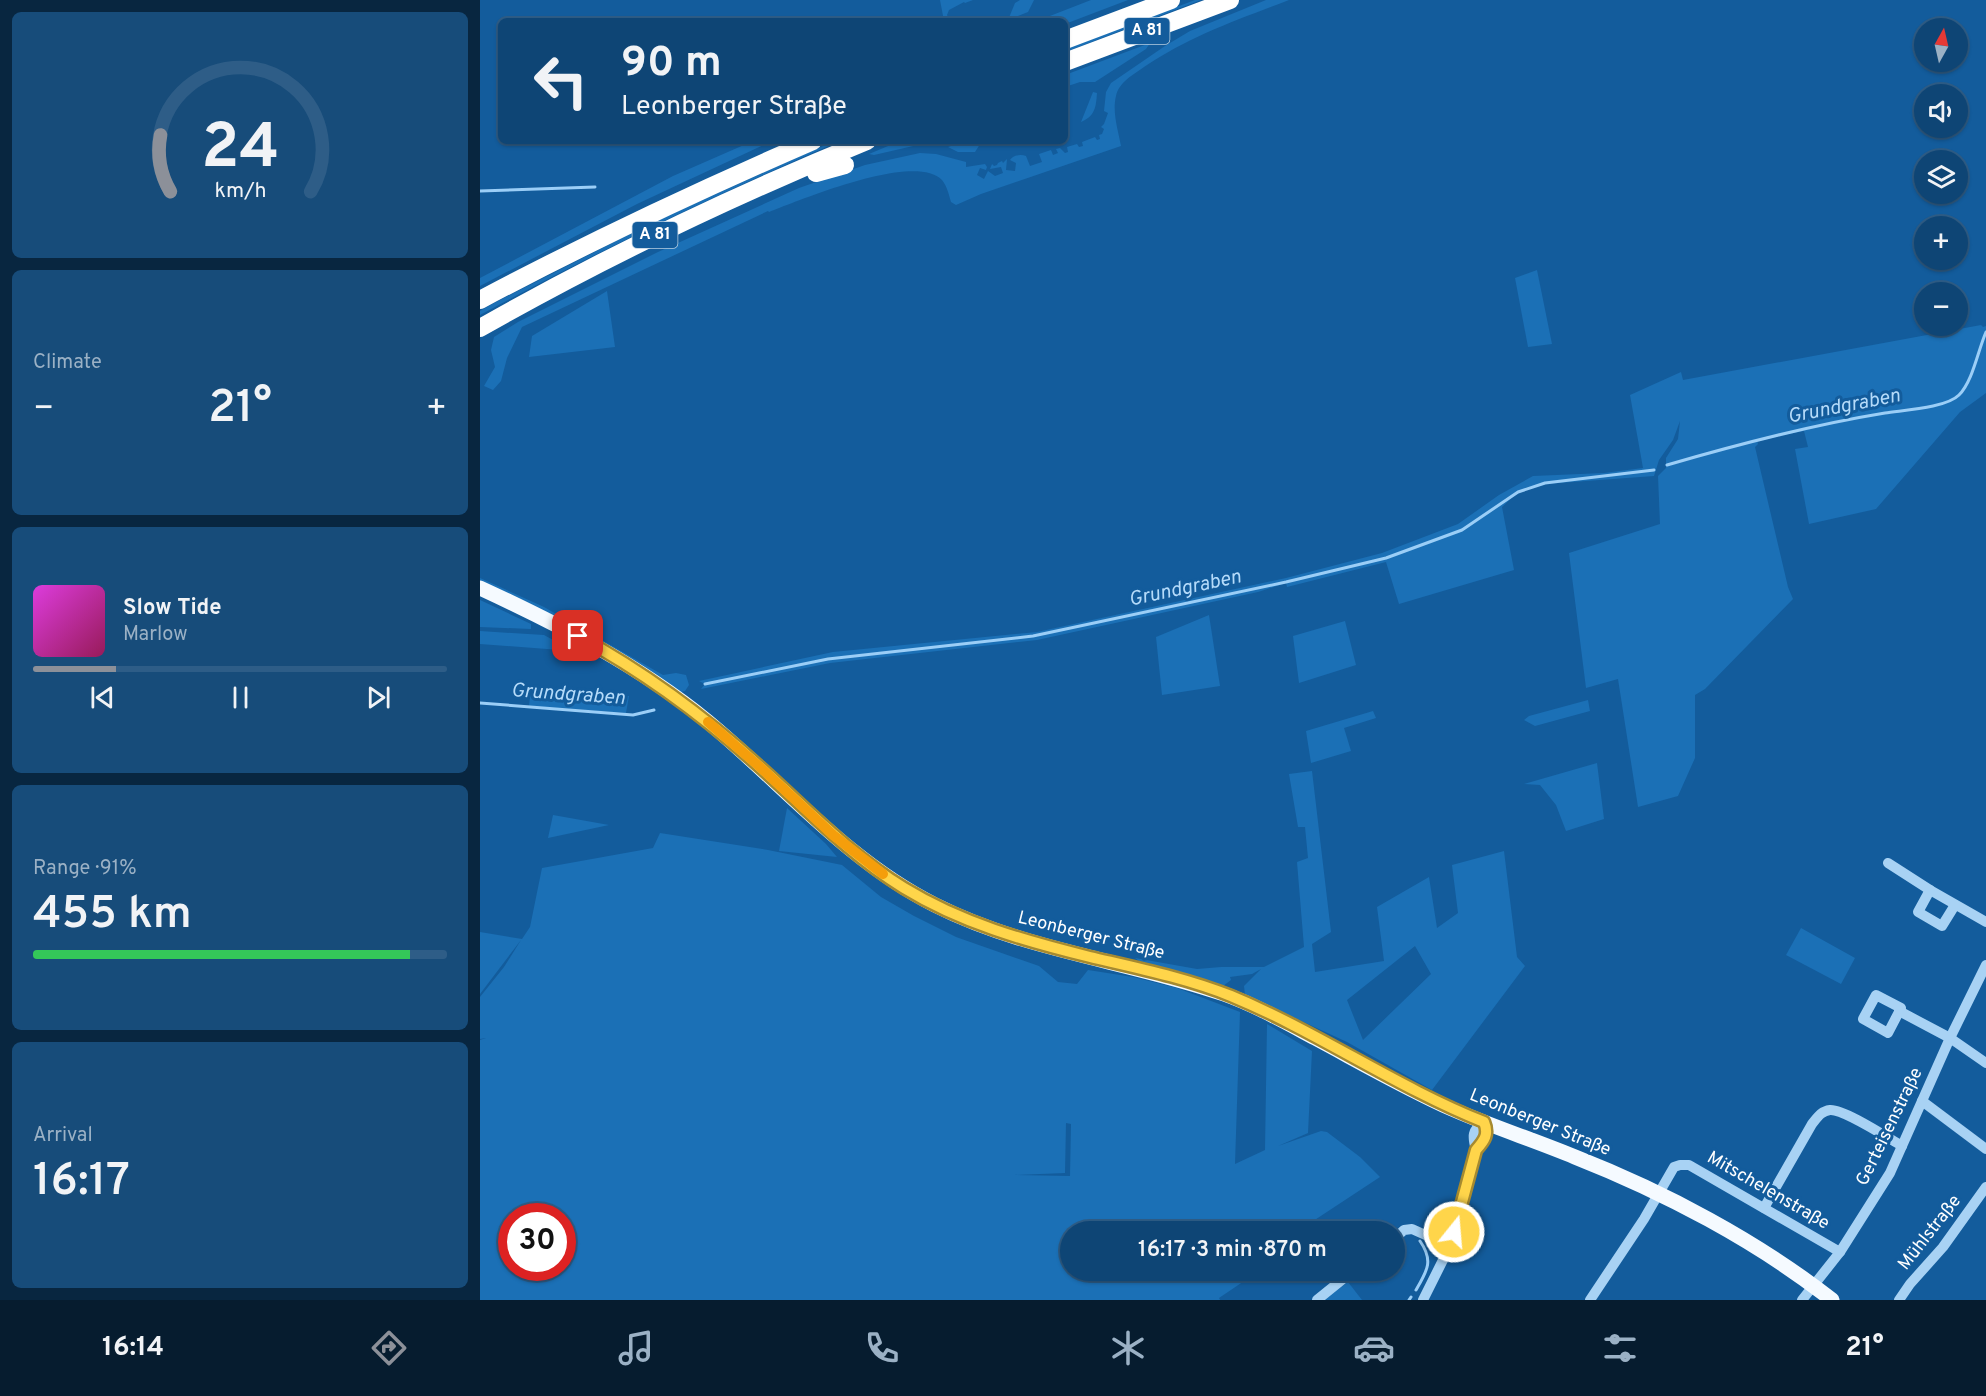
<!DOCTYPE html>
<meta charset="utf-8">
<style>
body{margin:0;font-family:Overpass,sans-serif;background:#174c7a;color:#f1f3f6;height:100vh;display:flex;flex-direction:column;font-size:22px;white-space:nowrap}
*{box-sizing:border-box;margin:0}
p{font-size:20px;color:#9bb1c5}
.icon{flex:none;width:33px;height:33px;fill:none;stroke:currentColor;stroke-width:2;stroke-linecap:round;stroke-linejoin:round}
.map{position:relative;flex:1;overflow:hidden}
.sheet{display:flex;flex-direction:column;gap:12px;padding:12px;background:#082640;width:480px}
.sheet>*{flex:none}
.banner{position:absolute;left:18px;top:18px;width:570px;height:126px;border-radius:9px;box-shadow:0 2px 4px #0004,0 0 0 2px #2e5d87;background:#0e4575;color:#f1f3f6;overflow:hidden}
.needle{width:39px;rotate:8deg}
.controls{position:absolute;left:1434px;top:18px;display:grid;gap:12px}
.controls a{display:grid;place-items:center;width:54px;height:54px;border-radius:50%;background:#0e4575;box-shadow:0 2px 4px #0004,0 0 0 2px #2e5d87;font-size:30px}
.speed{position:absolute;left:18px;top:1203px;display:flex;gap:12px;font-size:30px;font-weight:700;text-align:center}
.speed>*{display:grid;place-content:center;width:78px;height:78px;border-radius:50%;background:#0e4575;box-shadow:0 2px 4px #0004,0 0 0 2px #2e5d87;line-height:1}
.speed .limit{border:9px solid #d22;background:#fff;color:#111}
.pin{position:absolute;display:grid;place-items:center;width:51px;height:51px;color:#fff;margin:-26px;border-radius:12px;box-shadow:0 3px 9px #0006}
.me{position:absolute;width:66px;margin:-33px;rotate:17deg;stroke-linejoin:round;filter:drop-shadow(0 0 4px #0008)}
.turn{display:flex;align-items:center;gap:21px;height:126px;padding:0 24px;font-size:27px}
.turn .icon{width:78px;height:78px;stroke-width:2.5}
.turn b{display:block;font-size:42px;line-height:51px}
.big{font-size:45px;font-weight:600;line-height:1.1}
.sheet .widget{flex:1;display:flex;flex-direction:column;justify-content:center;gap:9px;min-width:0;padding:0 21px;border-radius:9px;background:#174c7a}
.sheet .dial{align-items:center;gap:0}
.dial svg{height:156px;overflow:visible;fill:none;stroke:#2e5d87;stroke-width:7;stroke-linecap:round;text-anchor:middle}
.dial text{fill:#f1f3f6;stroke:none}
.song{display:flex;align-items:center;gap:18px}
.cover{width:72px;height:72px;border-radius:9px;background:linear-gradient(135deg,hsl(300 70% 55%),hsl(330 70% 35%))}
.played{height:6px;border-radius:3px;background:linear-gradient(90deg,#8c9099 20%,#2e5d87 20%)}
.keys{display:flex;justify-content:space-around;direction:ltr}
.heat{display:flex;justify-content:space-between;align-items:center;font-size:33px;direction:ltr}
.charge{height:9px;border-radius:4px;background:linear-gradient(90deg,#34c759 91%,#2e5d87 0)}
.trip{position:absolute;left:580px;top:1221px;width:345px;height:60px;border-radius:30px;background:#0e4575;box-shadow:0 2px 4px #0004,0 0 0 2px #2e5d87;font-weight:600;line-height:60px;text-align:center}
.tab-bar{display:flex;height:96px;justify-content:space-around;align-items:center;background:#061c2f;color:#9bb1c5}
.tab-bar .icon{width:42px;height:42px}
.tab-bar .on{color:#8c9099}
.tab-bar b{font-size:27px;color:#f1f3f6}
main{display:flex;flex:1;min-height:0}
.map>svg:first-child{display:block}
.green{fill:#1b70b6;fill-rule:evenodd}
.lines{fill:none;stroke-linecap:round;stroke-linejoin:round}
.stream{stroke:#9bcef7;stroke-width:3}
.minor{stroke:#a8d2f4;stroke-width:10}
.major{stroke:#f5faff;stroke-width:15}
.highway{stroke:#fff;stroke-width:18}
.route-casing{stroke:#a68a30;stroke-width:15}
.route{stroke:#ffd54a;stroke-width:10}
.slow{stroke:#f59e0b;stroke-width:10}
.labels{text-anchor:middle;dominant-baseline:central;stroke-width:6;stroke-linejoin:round;paint-order:stroke}
.shield{fill:#135c9c;stroke:#b8cee1;stroke-width:1.5}
.shield-label{font-size:16px;font-weight:bold;fill:#fff}
.street-label{font-size:18px;fill:#fff;stroke:#135c9c}
.water-label{font-size:20px;font-style:italic;fill:#b5dbfa;stroke:#135c9c}
</style>
<main>
<section class="sheet">
<div class="widget dial"><svg viewBox="0 0 100 80">
<path d="M14 69A42 42 0 1 1 86 69"/>
<path d="M14 69A42 42 0 0 1 9 40" stroke="#8c9099"/>
<text x="50" y="56" font-size="32" font-weight="700">24</text>
<text x="50" y="72" font-size="11">km/h</text>
</svg></div>
<div class="widget"><p>Climate</p>
<div class="heat"><a>−</a><b class="big">21°</b><a>+</a></div>
</div>
<div class="widget">
<div class="song"><i class="cover"></i><div><b>Slow Tide</b><p>Marlow</p></div></div>
<div class="played"></div>
<div class="keys"><svg class="icon" aria-label="previous" viewBox="0 0 24 24"><path d="M18 5L8 12l10 7zM5 5v14"/></svg><svg class="icon" aria-label="pause" viewBox="0 0 24 24"><path d="M8 5v14M16 5v14"/></svg><svg class="icon" aria-label="next" viewBox="0 0 24 24"><path d="M6 5l10 7-10 7zM19 5v14"/></svg></div>
</div>
<div class="widget"><p>Range · 91%</p><b class="big">455 km</b><div class="charge"></div></div>
<div class="widget"><p>Arrival</p><b class="big">16:17</b></div>
</section>
<div class="map">
<svg width="1506" height="1300" viewBox="0 0 1506 1300">
<rect width="100%" height="100%" fill="#135c9c"/>
<g class="green">
<polygon points="460,0 493,0 485,3 484,2 469,10 467,15 469,19 464,21"/>
<polygon points="540,0 554,0 548,12 528,20 535,3"/>
<polygon points="611,0 648,0 585,24 585,21 557,21"/>
<polygon points="715,0 721,0 585,52 585,49"/>
<path d="M786,0H809C757,20 710,36 664,67C653,75 639,82 636,96C632,112 638,130 641,146L501,194L476,205L471,202C469,195 467,186 462,180C434,152 321,200 289,212L288,211L42,327L27,358L21,381L13,390L4,386L15,367L11,350L14,337L38,322L178,252L319,188L385,165L440,153L456,154L486,162V167L505,164L507,167L506,170L500,168L497,175L504,179L508,171L515,176L523,173L521,167L510,169L512,164L514,166L517,165L518,163L522,161L523,163L527,159L526,170L535,171L536,163L530,160C533,155 541,154 546,156L550,166L562,162L559,154L571,150L573,155L578,153L576,149L580,148L585,153L588,152L587,147L597,144L599,147L603,146L602,142L615,137L617,140L620,139L619,135L622,134L624,129L621,127L624,124L628,113L624,111L626,92L631,83L685,46L710,31Z"/>
<polygon points="670,43 666,49 615,82 600,82 585,87 585,75"/>
<path d="M613,92L617,93C616,107 615,116 601,122Z"/>
<polygon points="273,141 292,141 157,204 0,286 0,278 193,176"/>
<path d="M354,141H360C237,194 118,251 0,315V311L16,302L176,221Z"/>
<polygon points="420,141 455,141 394,155 389,154"/>
<polygon points="486,141 502,141 495,152 478,152 468,147"/>
<polygon points="1057,270 1072,344 1048,347 1035,278"/>
<polygon points="127,291 135,347 49,357 52,336"/>
<polygon points="1501,325 1503,327 1506,326 1506,393 1480,412 1396,509 1329,524 1315,449 1328,447 1324,431 1277,440 1278,444 1275,447 1308,587 1313,599 1225,689 1215,695 1215,758 1198,796 1158,807 1138,679 1106,688 1089,553 1180,524 1178,476 1186,468 1186,458 1198,439 1200,421 1193,440 1179,460 1174,476 1065,484 1038,492 1022,507 1034,570 919,604 906,562 807,587 806,583 778,592 557,640 350,663 221,689 225,684 219,681 353,652 557,632 806,578 902,553 978,524 1019,495 1053,476 1124,473 1163,468 1150,395 1201,372 1203,380"/>
<polygon points="0,578 64,607 183,675 196,673 206,675 209,685 205,691 197,693 0,585"/>
<polygon points="0,600 51,624 51,629 0,627"/>
<polygon points="729,615 740,686 682,695 676,637"/>
<polygon points="865,621 876,665 819,683 813,636"/>
<polygon points="0,631 64,635 93,651 0,644"/>
<polygon points="51,687 149,696 146,713 49,706"/>
<polygon points="1108,700 1110,711 1055,726 1044,720 1049,716"/>
<polygon points="893,711 896,718 864,728 871,751 831,763 826,731"/>
<polygon points="1117,763 1124,819 1086,831 1076,805 1060,785 1044,784"/>
<path d="M832,771L851,932L832,944L835,972L904,961L897,907L949,877L957,928L978,913L972,865L1024,851L1037,957L1045,966L952,1090L867,1042L765,995L764,986L781,969L772,974L750,977L751,980L743,986L659,961L655,958L717,969L741,967H784L824,947L817,862L828,858L825,827H818L809,774ZM935,946L951,974L883,1040L867,1000Z"/>
<polygon points="307,808 346,844 357,857 299,851"/>
<polygon points="73,815 129,825 68,838"/>
<path d="M180,833L288,850L362,865L401,897L434,916L476,937L559,966L578,982L597,984L608,970L653,977L697,988L760,1012L755,1164L785,1150L787,1024L832,1051L828,1133L798,1146L841,1131L847,1132L880,1157L900,1177L818,1231L591,1232V1270L779,1271L739,1298L740,1300H0V1040L6,1038L0,1039V997L24,967L41,940L0,994V932L42,939L50,927L62,868L173,848ZM586,1123L591,1124L590,1176L534,1175L585,1173ZM32,1216H82V1268H32Z"/>
<polygon points="1321,928 1375,958 1361,984 1306,955"/>
<polygon points="868,1282 882,1300 843,1300"/>
</g>
<g class="lines">
<g class="stream">
<polyline points="0,191 115,187"/>
<path d="M1187,465C1259,444 1331,425 1405,413C1424,410 1466,408 1479,395C1493,381 1498,350 1506,332"/>
<polyline points="225,684 348,659 553,636 806,582 906,558 982,530 1038,492 1065,483 1174,470"/>
<polyline points="0,703 153,715 174,710"/>
<path d="M936,1290C947,1271 954,1261 940,1241"/>
<polyline points="929,1300 931,1297"/>
</g>
<g class="minor">
<polyline points="1408,863 1450,890 1506,922"/>
<polyline points="1450,890 1438,912 1462,926 1475,905"/>
<polygon points="1396,995 1421,1008 1408,1033 1383,1019"/>
<polyline points="1419,1011 1470,1038 1506,1063"/>
<polyline points="1442,1101 1506,1149"/>
<path d="M1284,1208L1332,1124C1337,1118 1341,1111 1350,1110C1364,1109 1408,1138 1422,1146"/>
<polyline points="915,1238 924,1230 932,1229 970,1246"/>
<polyline points="837,1300 874,1270"/>
<path d="M943,1300L970,1246L996,1150C1005,1140 1009,1134 1004,1122C992,1130 992,1136 996,1150"/>
<polyline points="1110,1300 1164,1219 1194,1167 1200,1165 1209,1165 1360,1252"/>
<polyline points="1322,1300 1360,1252 1410,1173 1470,1038 1506,965"/>
<polyline points="1419,1300 1430,1284 1463,1247 1506,1187"/>
</g>
<path class="major" d="M0,588C80,625 158,665 227,721C302,783 367,861 455,905C546,951 649,961 744,994C775,1005 805,1022 835,1038C880,1062 925,1088 972,1109C1013,1127 1054,1140 1095,1157C1184,1192 1277,1241 1352,1300"/>
<g class="highway">
<polyline points="585,40 691,0"/>
<polyline points="585,62 750,0"/>
<polyline points="336,173 365,165"/>
<path d="M0,300C109,242 220,190 333,141"/>
<path d="M0,328C125,257 255,195 387,141"/>
</g>
</g>
<g class="lines">
<defs>
<path id="route" d="M98,636C164,672 224,716 280,767C327,809 370,855 424,888C481,923 545,941 610,957C657,968 706,978 751,996C838,1032 916,1087 1004,1122C1009,1134 1005,1140 996,1150L974,1232"/>
</defs>
<use href="#route" class="route-casing"/>
<use href="#route" class="route"/>
<polyline class="slow" points="228,722 280,767 353,835 403,874"/>
</g>
<g class="labels">
<g class="shield">
<rect x="644.5" y="18" width="45" height="26" rx="4.5"/>
<rect x="152.5" y="222" width="45" height="26" rx="4.5"/>
</g>
<g class="shield-label">
<text x="667" y="31">A 81</text>
<text x="175" y="235">A 81</text>
</g>
<g class="street-label">
<text transform="translate(611 936) rotate(14)">Leonberger Straße</text>
<text transform="translate(1060 1123) rotate(22)">Leonberger Straße</text>
<text transform="translate(1410 1127) rotate(-64)">Gerteisenstraße</text>
<text transform="translate(1288 1191) rotate(30)">Mitschelenstraße</text>
<text transform="translate(1450 1233) rotate(-52)">Mühlstraße</text>
</g>
<g class="water-label">
<text transform="translate(1364 407) rotate(-11)">Grundgraben</text>
<text transform="translate(705 589) rotate(-12)">Grundgraben</text>
<text transform="translate(88 695) rotate(4)">Grundgraben</text>
</g>
</g>
</svg>
<div class="controls">
<a><svg class="needle" viewBox="-14 -14 28 28"><path d="M0-13l5 13h-10z" fill="#e53935"/><path d="M0 13l5-13h-10z" fill="#9bb1c5"/></svg></a>
<a><svg class="icon" aria-label="sound" viewBox="0 0 24 24"><path d="M4 9h4l5-4v14l-5-4H4zM17 9q2 3 0 6"/></svg></a>
<a><svg class="icon" aria-label="layers" viewBox="0 0 24 24"><path d="M12 4l9 5-9 5-9-5zM3 14l9 5 9-5"/></svg></a>
<a>+</a>
<a>−</a>
</div>
<div class="speed"><div class="limit">30</div></div>
<div class="pin" style="left:98px;top:636px;background:#d93025"><svg class="icon" aria-label="arrive" viewBox="0 0 24 24"><path d="M6 21V4h12l-3 4 3 4H6"/></svg></div>
<svg class="me" style="left:974px;top:1232px" viewBox="-20 -20 40 40"><circle r="17" fill="#ffd54a" stroke="#fff" stroke-width="3"/><path d="M0-11L8 9 0 5-8 9z" fill="#fff"/></svg>
<div class="trip">16:17 · 3 min · 870 m</div>
<div class="banner">
<div class="turn"><svg class="icon" aria-label="left" viewBox="0 0 24 24"><path d="M17 20v-9H6M10 6l-5 5 5 5"/></svg><div><b>90 m</b>Leonberger Straße</div></div>
</div>
</div>
</main>
<nav class="tab-bar">
<b>16:14</b>
<svg class="icon on" aria-label="directions" viewBox="0 0 24 24"><path d="M12 3l9 9-9 9-9-9zM9 14v-3h6M13 9l2 2-2 2"/></svg>
<svg class="icon" aria-label="music" viewBox="0 0 24 24"><path d="M9 18V5l10-2v13"/><circle cx="6" cy="18" r="3"/><circle cx="16" cy="16" r="3"/></svg>
<svg class="icon" aria-label="phone" viewBox="0 0 24 24"><path d="M5 4h4l2 5-3 2q2 4 5 5l2-3 5 2v4C11 20 4 13 5 4z"/></svg>
<svg class="icon" aria-label="climate" viewBox="0 0 24 24"><path d="M12 3v18M4 7l16 10M4 17L20 7"/></svg>
<svg class="icon" aria-label="car" viewBox="0 0 24 24"><path d="M5 17H2v-5l4-1 3-4h7l3 4 3 1v5h-3M9 17h6M6 11h13"/><circle cx="7" cy="17" r="2"/><circle cx="17" cy="17" r="2"/></svg>
<svg class="icon" aria-label="filters" viewBox="0 0 24 24"><path d="M4 7h16M4 17h16"/><circle cx="9" cy="7" r="2"/><circle cx="15" cy="17" r="2"/></svg>
<b>21°</b>
</nav>
